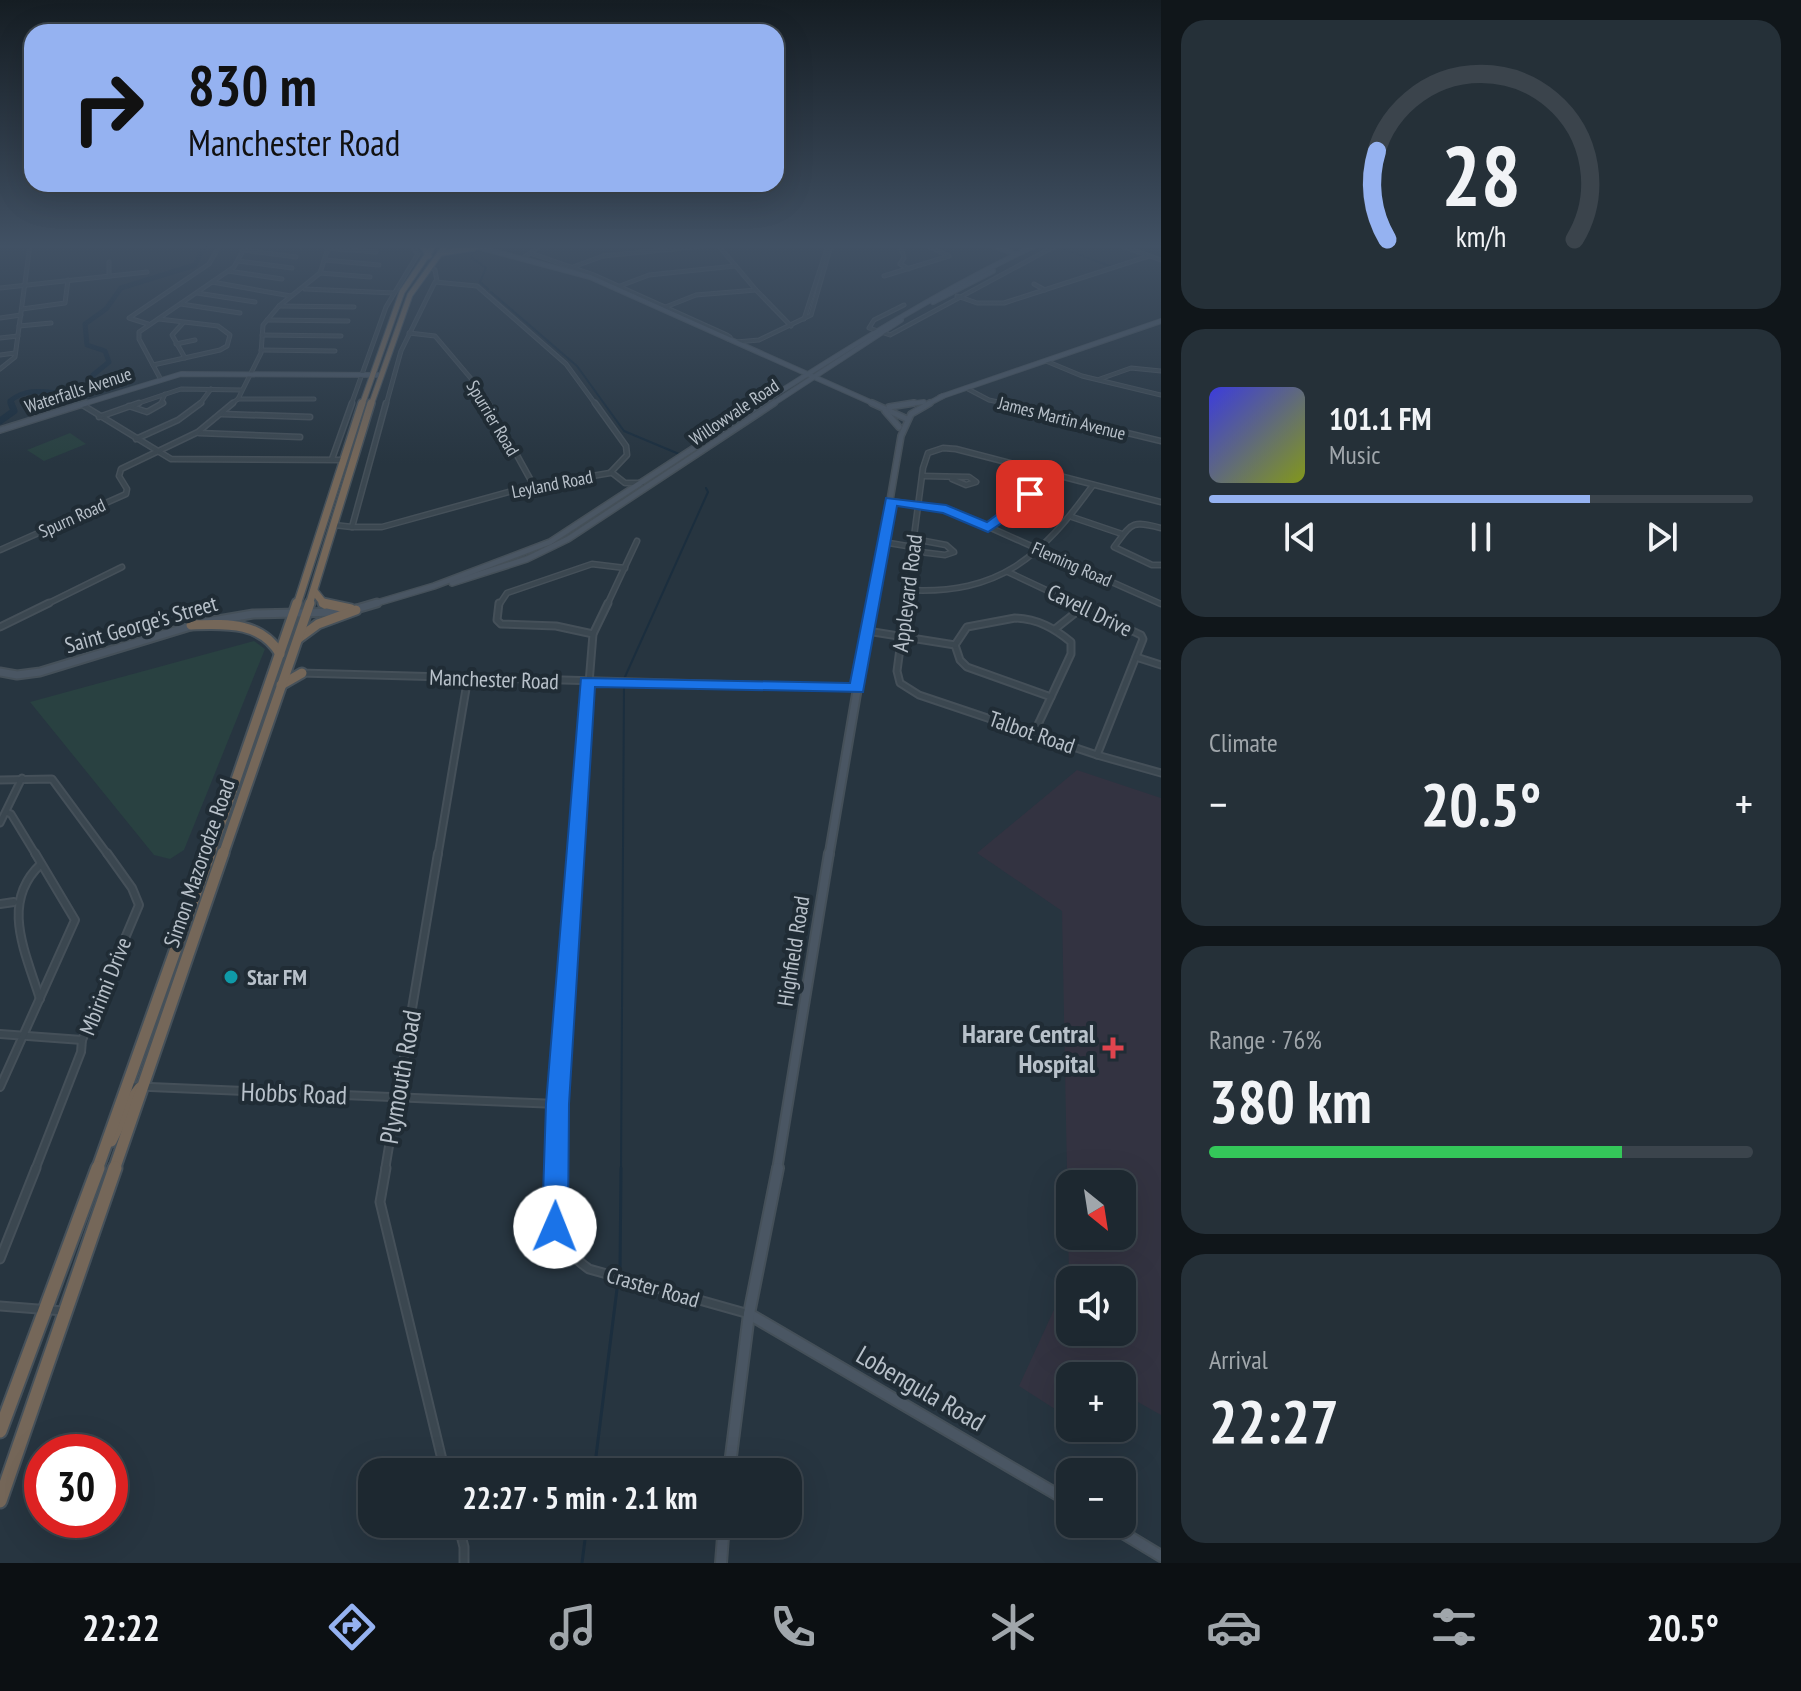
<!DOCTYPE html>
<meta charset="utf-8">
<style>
body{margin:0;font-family:"PT Sans Narrow",sans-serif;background:#253038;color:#f1f3f6;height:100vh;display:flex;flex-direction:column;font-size:30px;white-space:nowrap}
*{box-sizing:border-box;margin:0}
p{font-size:26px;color:#a0a6ab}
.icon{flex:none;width:44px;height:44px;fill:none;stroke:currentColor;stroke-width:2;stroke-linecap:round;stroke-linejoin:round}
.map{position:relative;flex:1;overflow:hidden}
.details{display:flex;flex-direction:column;gap:20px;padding:20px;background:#10161a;width:640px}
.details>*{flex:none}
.top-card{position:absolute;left:24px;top:24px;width:760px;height:168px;border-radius:24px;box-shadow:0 8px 32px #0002,0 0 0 2px #3b444c;background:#95b2f1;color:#111;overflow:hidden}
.needle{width:52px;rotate:150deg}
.tools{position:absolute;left:1056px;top:1170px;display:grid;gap:16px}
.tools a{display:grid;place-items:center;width:80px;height:80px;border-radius:16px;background:#1d2830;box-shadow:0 8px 32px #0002,0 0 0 2px #3b444c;font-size:40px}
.speed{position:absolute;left:24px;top:1434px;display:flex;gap:16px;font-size:40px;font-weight:700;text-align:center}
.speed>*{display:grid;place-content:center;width:104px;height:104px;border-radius:50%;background:#1d2830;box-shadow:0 8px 32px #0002,0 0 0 2px #3b444c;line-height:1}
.speed .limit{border:12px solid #d22;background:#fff;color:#111}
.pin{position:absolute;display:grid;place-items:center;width:68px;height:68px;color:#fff;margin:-34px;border-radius:16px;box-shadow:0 4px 12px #0006}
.me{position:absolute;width:88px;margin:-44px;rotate:1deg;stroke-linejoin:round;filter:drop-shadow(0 0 6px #0008)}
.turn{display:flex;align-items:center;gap:28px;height:168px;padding:0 32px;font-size:36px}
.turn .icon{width:104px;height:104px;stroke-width:2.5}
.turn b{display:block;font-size:56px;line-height:68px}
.big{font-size:60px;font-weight:700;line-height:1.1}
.details .card{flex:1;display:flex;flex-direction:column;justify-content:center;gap:12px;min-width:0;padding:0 28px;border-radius:24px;background:#253038}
.details .dial{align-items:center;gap:0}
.dial svg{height:208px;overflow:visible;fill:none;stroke:#3b444c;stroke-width:7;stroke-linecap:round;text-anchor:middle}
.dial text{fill:#f1f3f6;stroke:none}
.song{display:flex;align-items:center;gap:24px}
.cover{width:96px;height:96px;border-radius:12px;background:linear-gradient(135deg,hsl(240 70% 55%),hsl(70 70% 35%))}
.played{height:8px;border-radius:4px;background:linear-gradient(90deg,#95b2f1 70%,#3b444c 70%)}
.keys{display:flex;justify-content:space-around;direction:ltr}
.heat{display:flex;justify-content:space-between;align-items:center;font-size:44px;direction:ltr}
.charge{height:12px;border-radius:6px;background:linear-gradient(90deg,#34c759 76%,#3b444c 0)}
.trip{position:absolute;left:358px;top:1458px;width:444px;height:80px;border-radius:24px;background:#1d2830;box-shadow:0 8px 32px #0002,0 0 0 2px #3b444c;font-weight:700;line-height:80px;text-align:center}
.dock{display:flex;height:128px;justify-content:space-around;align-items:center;background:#0c1013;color:#a0a6ab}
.dock .icon{width:56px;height:56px}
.dock .current{color:#95b2f1}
.dock b{font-size:36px;color:#f1f3f6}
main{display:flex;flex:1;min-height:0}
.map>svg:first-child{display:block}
.medical{fill:#333341;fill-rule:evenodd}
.green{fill:#294141}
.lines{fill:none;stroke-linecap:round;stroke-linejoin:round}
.stream-far1{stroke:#1b2e3e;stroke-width:2}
.stream{stroke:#1b2e3e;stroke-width:3}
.river-far1{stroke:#1b2e3e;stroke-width:5}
.river{stroke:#1b2e3e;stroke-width:7}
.street-far4-casing{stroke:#455059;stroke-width:5}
.street-far3-casing{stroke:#455059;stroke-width:7}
.street-far2-casing{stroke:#455059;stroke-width:9}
.street-far1-casing{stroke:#455059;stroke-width:10}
.street-casing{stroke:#455059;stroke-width:11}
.secondary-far4-casing{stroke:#455059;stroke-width:6}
.secondary-far3-casing{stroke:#455059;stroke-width:8}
.secondary-far2-casing{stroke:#455059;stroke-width:11}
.secondary-far1-casing{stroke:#455059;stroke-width:12}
.secondary-casing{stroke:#455059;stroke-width:14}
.highway-far4-casing{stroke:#46515a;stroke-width:7}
.highway-far3-casing{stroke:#46515a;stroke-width:10}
.highway-far2-casing{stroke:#46515a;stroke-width:13}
.highway-far1-casing{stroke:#46515a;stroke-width:15}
.highway-casing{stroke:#46515a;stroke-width:17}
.street-far4{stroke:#3b4750;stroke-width:3}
.street-far3{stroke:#3b4750;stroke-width:4}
.street-far2{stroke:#3b4750;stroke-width:5}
.street-far1{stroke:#3b4750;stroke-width:6}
.street{stroke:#3b4750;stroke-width:7}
.secondary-far4{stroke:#4a5663;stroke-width:4}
.secondary-far3{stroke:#4a5663;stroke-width:5}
.secondary-far2{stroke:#4a5663;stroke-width:7}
.secondary-far1{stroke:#4a5663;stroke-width:8}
.secondary{stroke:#4a5663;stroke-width:10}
.highway-far4{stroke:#756759;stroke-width:5}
.highway-far3{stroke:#756759;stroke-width:7}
.highway-far2{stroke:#756759;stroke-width:9}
.highway-far1{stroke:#756759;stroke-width:11}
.highway{stroke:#756759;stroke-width:13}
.route{fill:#1a73e8;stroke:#114b97;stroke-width:2}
.culture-dot{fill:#0f9aa8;stroke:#202c35;stroke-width:3}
.health-dot{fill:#e0444e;stroke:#202c35;stroke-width:3}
.labels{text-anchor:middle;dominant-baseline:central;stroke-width:8;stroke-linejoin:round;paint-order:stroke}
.far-street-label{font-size:18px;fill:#b8c1ca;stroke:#202c35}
.street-label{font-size:22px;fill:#b8c1ca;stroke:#202c35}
.poi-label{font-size:22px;font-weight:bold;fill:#b8c1ca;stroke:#202c35;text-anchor:start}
.near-poi-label{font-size:26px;font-weight:bold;fill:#b8c1ca;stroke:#202c35;text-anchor:end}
.near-street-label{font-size:26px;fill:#b8c1ca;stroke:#202c35}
</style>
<main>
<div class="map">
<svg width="1161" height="1563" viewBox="0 0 1161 1563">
<rect width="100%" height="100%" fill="#273540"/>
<path class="medical" d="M1077,770L1161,798V1415L1122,1393V1376H1092L1072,1365L1058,1411L1019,1386L1069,1277L1062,911L977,853ZM1070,1184H1122V1236H1070ZM1070,1280H1122V1332H1070Z"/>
<g class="green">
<polygon points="70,433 86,444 44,461 27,450"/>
<polygon points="254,641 265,649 184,850 170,859 154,855 30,702"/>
</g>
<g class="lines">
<g class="stream-far1">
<polyline points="1064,249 1112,267"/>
<polyline points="473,251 472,258 486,268 480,282 488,289"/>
<polyline points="491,292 577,366 624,431 679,454"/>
<polyline points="624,679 708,492 706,488"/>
<polyline points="621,1170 624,687"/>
</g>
<g class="stream">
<polyline points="620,1273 621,1168"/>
<polyline points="594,1472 617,1289"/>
<polyline points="582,1563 587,1524"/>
</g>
<path class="river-far1" d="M12,405L10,401C35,381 59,400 86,391L93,375L109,362L105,351L87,345L85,324L106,309L121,288L195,265L205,245"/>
<polyline class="river" points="0,421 14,411 11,403"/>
<defs>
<g id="street-far4">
<polyline points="293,245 300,246"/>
<polyline points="900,245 904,258 900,264 909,269"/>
<polyline points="1119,245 1161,260"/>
<polyline points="327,248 376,252"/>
<polyline points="243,250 296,257"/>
<polyline points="530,253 594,275 727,335 730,337 728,339"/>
<polyline points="523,258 541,245"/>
<polyline points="325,260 379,265"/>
<polyline points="238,261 292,268"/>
<polyline points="109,262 109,276"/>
<polyline points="430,267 435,270 437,281"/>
<polyline points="573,267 603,256 713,245"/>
<polyline points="228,271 282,279"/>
<polyline points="320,273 370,277"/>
<polyline points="884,276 949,256 926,245"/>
<polyline points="212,282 291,296"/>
<polyline points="1034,284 1045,290"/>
<polyline points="620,286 649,275 735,266"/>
<polyline points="0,288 147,272"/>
<polyline points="305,289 394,293"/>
<polyline points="756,290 791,326"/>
<polyline points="197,293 255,302"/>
<polyline points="957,296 977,303 1004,303 1149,256"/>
<polyline points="181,304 240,313"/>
<polyline points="904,305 874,320 869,328 890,335 1057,245"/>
<polyline points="279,306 354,307"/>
<polyline points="663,308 696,295 756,290 718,245"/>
<polyline points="22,309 65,303 68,280"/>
<polyline points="0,318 21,315"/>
<polyline points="804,319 828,245"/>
<polyline points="267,320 348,321"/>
<polyline points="183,323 172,335 185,358"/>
<polyline points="148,324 129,318 209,264 220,245"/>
<polyline points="19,326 51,323"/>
<polyline points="409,333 435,336 479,388 489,405"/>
<polyline points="262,335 341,336"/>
<polyline points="0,338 18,336"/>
<polyline points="736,342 759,340 811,315 831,245"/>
<polyline points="176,344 195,340"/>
<polyline points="261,350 335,351"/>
<polyline points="0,355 15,353"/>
<polyline points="1046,361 1082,376 1161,395"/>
<polyline points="153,365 220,350 227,346 230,335 218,326 159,319"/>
<polyline points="0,369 15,357 30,245"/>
<polyline points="160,378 139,339 139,332 234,267 246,245"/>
<polyline points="1100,379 1131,368 1161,371"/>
<polyline points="966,388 989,400 1012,405"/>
<polyline points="238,399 314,399"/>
<polyline points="133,405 181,389 242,390"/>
<polyline points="160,405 165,394"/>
<polyline points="199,405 211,389"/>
<polyline points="230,405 238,399 261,353 263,325 279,306 320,273 329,245"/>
<polyline points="351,405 386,307 418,254 411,245"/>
<polyline points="386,405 401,351 435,282 477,286 566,364 596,405"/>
</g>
<g id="street-far3">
<polyline points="386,403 352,527 382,527 527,487 610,473 627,455 626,446 595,403"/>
<polyline points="488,403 534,486"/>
<polyline points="1003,403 1161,441"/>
<polyline points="81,404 171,459 344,460"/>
<polyline points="129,406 147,412 163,403"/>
<polyline points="222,414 310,417"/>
<polyline points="99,417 139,403"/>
<polyline points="199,433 300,437"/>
<polyline points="136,439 178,420 201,403"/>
<polyline points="332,459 352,403"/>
<polyline points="611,472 625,483 642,483"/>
<polyline points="923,476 969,477 976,482 966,485 952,479"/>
<polyline points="891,501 953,511 1161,604"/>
<polyline points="1072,517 1122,534"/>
<polyline points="334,525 352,527"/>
<polyline points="989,527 1024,502 1043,472"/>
<path d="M1161,528C1131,520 1132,523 1114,547L1152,565H1161"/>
<polyline points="883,542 913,547"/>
<polyline points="0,550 126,494 127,489 119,476 121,469 198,432 233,403"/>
<polyline points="912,551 945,555 954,552 946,545 914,539"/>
<polyline points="1008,572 1078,605"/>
<path d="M907,590C1000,595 1041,557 1093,485"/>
<polyline points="45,605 122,567"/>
<polyline points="499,605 507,593 592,564 625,568"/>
<polyline points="607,605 637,541"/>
<polyline points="905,605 923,468 928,453 943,448 956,449 1161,502"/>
</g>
<g id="street-far2">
<polyline points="499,603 497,620 501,624 556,626 593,634"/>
<polyline points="906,603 897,671 900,683 919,695 1097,755 1161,773"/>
<polyline points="1073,603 1141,635 1143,639 1097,755"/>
<path d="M1015,618C1038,619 1054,628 1071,642V654L1051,697L967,667L960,660L955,645L967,627Z"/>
<polyline points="0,627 49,603"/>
<polyline points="1055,629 1084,606"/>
<polyline points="867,631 955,645"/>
<polyline points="1136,657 1161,665"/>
<polyline points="300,673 857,688"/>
<polyline points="1034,733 1051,697"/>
<polyline points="0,780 52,779 108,855"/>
<polyline points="6,812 11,814 36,855"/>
<polyline points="0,823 22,778"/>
<polyline points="438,855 468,677"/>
<polyline points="575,855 593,634 608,603"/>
</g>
<g id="street-far1">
<polyline points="0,904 14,902"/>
<path d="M40,999C25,951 0,902 41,864"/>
<polyline points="0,1034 82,1040"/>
<polyline points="127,1086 558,1104"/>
<polyline points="0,1087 75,920 35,853"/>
<polyline points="35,1170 81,1052 82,1040 139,905 132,888 107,853"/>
<polyline points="385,1170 438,853"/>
<polyline points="556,1170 575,853"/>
</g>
<g id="street">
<polyline points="386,1168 380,1202 445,1472"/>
<path d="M556,1168C555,1212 548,1240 589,1269L749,1314"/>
<polyline points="0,1259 36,1168"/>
<polyline points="0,1306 63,1311"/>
<polyline points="458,1524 464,1547 464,1563"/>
</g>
<g id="secondary-far4">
<polyline points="456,245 473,248"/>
<polyline points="470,245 590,277 877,405"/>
<polyline points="992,245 1015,254"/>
<polyline points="933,302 993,271"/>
<polyline points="940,397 1161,321"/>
<polyline points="80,405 181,374 380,375"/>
<path d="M759,405C850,347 939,291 1036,245"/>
<polyline points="771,405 901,320"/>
<polyline points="900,405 924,402"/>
<polyline points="926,405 943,396"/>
</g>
<g id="secondary-far3">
<polyline points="872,403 907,419"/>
<polyline points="889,407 914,403"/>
<polyline points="885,411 899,427"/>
<polyline points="0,430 86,403"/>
<polyline points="452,583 527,559 568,539 774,403"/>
<polyline points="370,605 434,586 550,542 763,403"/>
<polyline points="872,605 901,436 911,414 930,403"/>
</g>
<g id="secondary-far2">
<polyline points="353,610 377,603"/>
<polyline points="206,622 253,614 341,612"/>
<polyline points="0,672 17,675 40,672 194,625"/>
<polyline points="829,855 872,603"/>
</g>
<polyline id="secondary-far1" points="777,1170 829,853"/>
<g id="secondary">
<polyline points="749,1314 1070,1502"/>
<polyline points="729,1472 749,1314 778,1168"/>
<polyline points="1108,1524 1161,1556"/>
<polyline points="721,1563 724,1524"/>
</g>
<g id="highway-far4">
<polyline points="422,245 429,256"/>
<polyline points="442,253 474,248"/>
<polyline points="362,405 402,292 434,245"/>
<polyline points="371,405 410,295 446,245"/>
</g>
<g id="highway-far3">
<polyline points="314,591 325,605"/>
<polyline points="297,605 362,403"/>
<polyline points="309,605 371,403"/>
</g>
<g id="highway-far2">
<polyline points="323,603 351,609"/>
<path d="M191,625C225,624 261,621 280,654"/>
<polyline points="299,638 318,624 356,610"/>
<polyline points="281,685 302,673"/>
<polyline points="210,855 297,603"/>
<polyline points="223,855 310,603"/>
</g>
<g id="highway-far1">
<polyline points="111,1141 131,1100 140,1088"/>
<polyline points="97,1170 210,853"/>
<polyline points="114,1170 223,853"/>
</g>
<g id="highway">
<polyline points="0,1431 98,1168"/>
<polyline points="0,1501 115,1168"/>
</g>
</defs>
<use href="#street-far4" class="street-far4-casing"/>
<use href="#street-far3" class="street-far3-casing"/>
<use href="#street-far2" class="street-far2-casing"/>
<use href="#street-far1" class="street-far1-casing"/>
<use href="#street" class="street-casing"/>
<use href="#secondary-far4" class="secondary-far4-casing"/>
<use href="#secondary-far3" class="secondary-far3-casing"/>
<use href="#secondary-far2" class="secondary-far2-casing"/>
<use href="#secondary-far1" class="secondary-far1-casing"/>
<use href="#secondary" class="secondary-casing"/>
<use href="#highway-far4" class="highway-far4-casing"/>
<use href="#highway-far3" class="highway-far3-casing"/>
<use href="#highway-far2" class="highway-far2-casing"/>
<use href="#highway-far1" class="highway-far1-casing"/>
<use href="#highway" class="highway-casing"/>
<use href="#street-far4" class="street-far4"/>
<use href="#street-far3" class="street-far3"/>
<use href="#street-far2" class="street-far2"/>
<use href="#street-far1" class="street-far1"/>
<use href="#street" class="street"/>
<use href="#secondary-far4" class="secondary-far4"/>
<use href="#secondary-far3" class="secondary-far3"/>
<use href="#secondary-far2" class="secondary-far2"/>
<use href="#secondary-far1" class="secondary-far1"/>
<use href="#secondary" class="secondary"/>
<use href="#highway-far4" class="highway-far4"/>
<use href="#highway-far3" class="highway-far3"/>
<use href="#highway-far2" class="highway-far2"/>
<use href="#highway-far1" class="highway-far1"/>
<use href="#highway" class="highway"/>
</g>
<linearGradient id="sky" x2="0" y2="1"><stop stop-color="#151d23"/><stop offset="0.53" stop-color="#415164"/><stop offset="1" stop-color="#415164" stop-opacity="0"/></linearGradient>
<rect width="1161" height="464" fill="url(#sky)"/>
<polygon class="route" points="1030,490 1037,494 1029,505 988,532 943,513 897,506 863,692 595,687 569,1104 568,1227 564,1236 555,1240 546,1236 542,1227 546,1104 581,678 850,683 886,498 946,505 987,522"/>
<circle class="culture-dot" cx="231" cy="977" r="8"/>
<path class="health-dot" d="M1109 1036h8v8h8v8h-8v8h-8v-8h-8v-8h8z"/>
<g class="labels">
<g class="far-street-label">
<text transform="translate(78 390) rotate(-18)">Waterfalls Avenue</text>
<text transform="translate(734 412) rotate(-34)">Willowvale Road</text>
<text transform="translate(493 418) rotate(59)">Spurrier Road</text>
<text transform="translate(1062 418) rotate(14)">James Martin Avenue</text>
<text transform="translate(552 484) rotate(-11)">Leyland Road</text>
<text transform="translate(72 518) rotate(-24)">Spurn Road</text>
<text transform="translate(1072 564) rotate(24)">Fleming Road</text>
</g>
<g class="street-label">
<text transform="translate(907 593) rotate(-83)">Appleyard Road</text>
<text transform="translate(1090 610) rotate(26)">Cavell Drive</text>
<text transform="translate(141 624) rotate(-16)">Saint George's Street</text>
<text transform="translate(494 679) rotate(2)">Manchester Road</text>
<text transform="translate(1032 732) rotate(19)">Talbot Road</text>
<text transform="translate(199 863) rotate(-71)">Simon Mazorodze Road</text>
<text transform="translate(793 951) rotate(-81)">Highfield Road</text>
<text transform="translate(105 986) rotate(-68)">Mbirimi Drive</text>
<text transform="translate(653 1287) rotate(16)">Craster Road</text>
</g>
<g class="poi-label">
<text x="247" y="977">Star FM</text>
</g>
<g class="near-poi-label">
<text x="1095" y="1033">Harare Central<tspan x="1095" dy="30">Hospital</tspan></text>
</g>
<g class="near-street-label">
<text transform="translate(400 1077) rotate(-80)">Plymouth Road</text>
<text transform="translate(294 1093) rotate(2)">Hobbs Road</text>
<text transform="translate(921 1388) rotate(30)">Lobengula Road</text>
</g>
</g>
</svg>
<div class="tools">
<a><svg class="needle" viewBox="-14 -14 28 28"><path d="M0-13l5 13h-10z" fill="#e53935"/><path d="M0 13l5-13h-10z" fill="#a0a6ab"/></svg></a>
<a><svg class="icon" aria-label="sound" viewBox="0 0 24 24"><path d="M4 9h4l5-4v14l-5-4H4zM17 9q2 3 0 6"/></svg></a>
<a>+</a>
<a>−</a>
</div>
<div class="speed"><div class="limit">30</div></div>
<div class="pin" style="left:1030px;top:494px;background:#d93025"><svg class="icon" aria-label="arrive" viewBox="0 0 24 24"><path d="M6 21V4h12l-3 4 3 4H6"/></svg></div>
<svg class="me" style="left:555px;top:1227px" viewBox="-20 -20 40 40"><circle r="19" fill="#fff"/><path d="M0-13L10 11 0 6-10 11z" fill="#1a73e8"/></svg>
<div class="trip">22:27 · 5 min · 2.1 km</div>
<div class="top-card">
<div class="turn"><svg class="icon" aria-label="right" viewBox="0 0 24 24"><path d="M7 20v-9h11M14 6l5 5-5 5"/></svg><div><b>830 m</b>Manchester Road</div></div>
</div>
</div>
<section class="details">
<div class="card dial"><svg viewBox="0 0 100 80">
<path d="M14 69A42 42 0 1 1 86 69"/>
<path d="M14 69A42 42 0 0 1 10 35" stroke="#95b2f1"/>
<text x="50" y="56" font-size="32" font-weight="700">28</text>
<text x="50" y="72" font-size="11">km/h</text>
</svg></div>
<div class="card">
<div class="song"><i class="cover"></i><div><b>101.1 FM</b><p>Music</p></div></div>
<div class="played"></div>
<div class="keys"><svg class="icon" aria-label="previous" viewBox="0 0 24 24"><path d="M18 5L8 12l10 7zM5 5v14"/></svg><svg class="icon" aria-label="pause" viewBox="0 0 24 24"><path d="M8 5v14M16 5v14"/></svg><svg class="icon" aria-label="next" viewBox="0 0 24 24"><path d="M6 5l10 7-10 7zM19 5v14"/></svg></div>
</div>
<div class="card"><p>Climate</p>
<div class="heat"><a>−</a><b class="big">20.5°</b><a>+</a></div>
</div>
<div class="card"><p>Range · 76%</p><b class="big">380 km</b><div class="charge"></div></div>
<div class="card"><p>Arrival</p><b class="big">22:27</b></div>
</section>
</main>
<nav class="dock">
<b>22:22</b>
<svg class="icon current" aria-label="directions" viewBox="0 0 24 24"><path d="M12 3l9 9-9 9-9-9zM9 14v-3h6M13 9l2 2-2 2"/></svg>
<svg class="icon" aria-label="music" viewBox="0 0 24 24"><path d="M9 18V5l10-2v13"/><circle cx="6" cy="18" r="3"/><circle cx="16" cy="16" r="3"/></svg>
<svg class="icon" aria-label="phone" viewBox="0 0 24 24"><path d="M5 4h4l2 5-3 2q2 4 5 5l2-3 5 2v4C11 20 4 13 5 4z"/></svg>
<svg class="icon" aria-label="climate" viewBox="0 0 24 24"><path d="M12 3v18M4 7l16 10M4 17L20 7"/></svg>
<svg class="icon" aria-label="car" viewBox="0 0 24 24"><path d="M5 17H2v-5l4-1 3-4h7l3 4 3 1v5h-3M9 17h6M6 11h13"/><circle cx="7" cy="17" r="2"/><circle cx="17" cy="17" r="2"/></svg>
<svg class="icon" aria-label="filters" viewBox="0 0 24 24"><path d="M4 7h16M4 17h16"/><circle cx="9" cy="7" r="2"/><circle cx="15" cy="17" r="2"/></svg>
<b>20.5°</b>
</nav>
